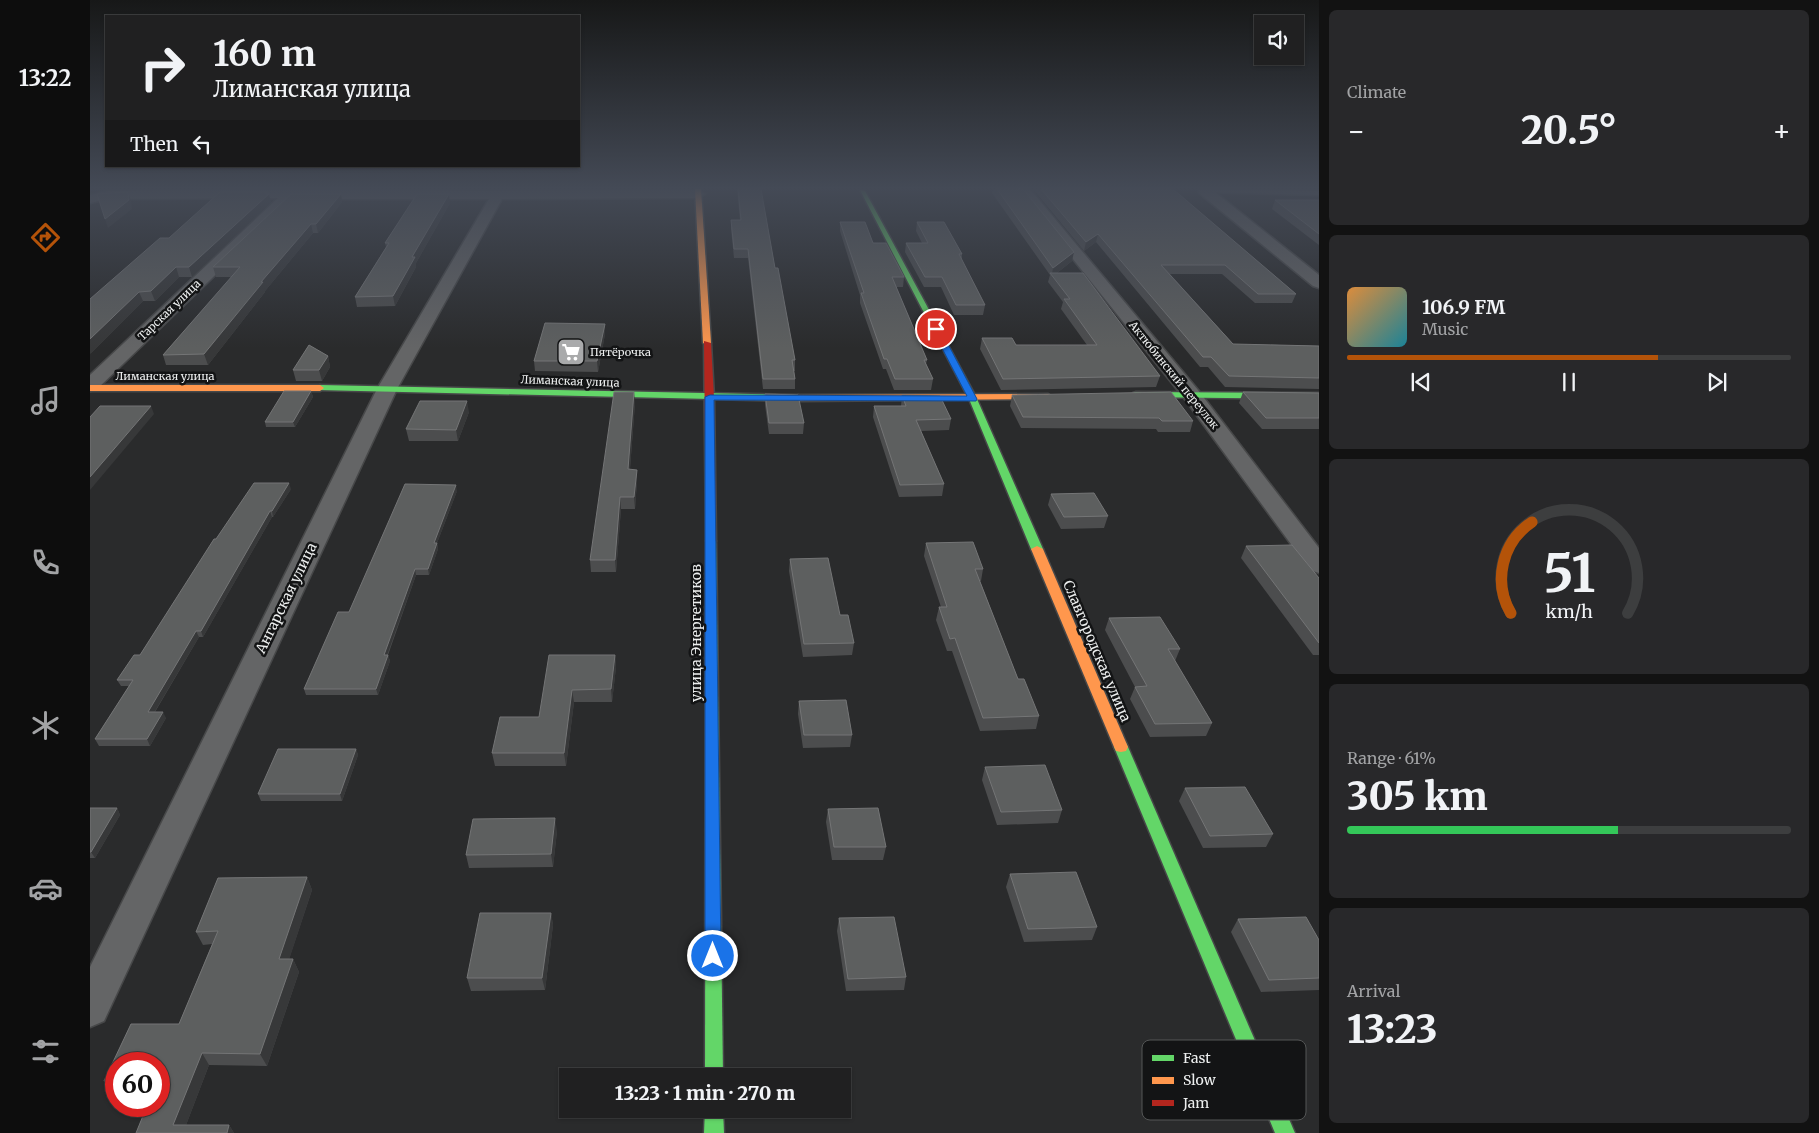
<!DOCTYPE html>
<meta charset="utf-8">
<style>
body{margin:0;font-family:Merriweather,serif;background:#28282a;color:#f1f3f6;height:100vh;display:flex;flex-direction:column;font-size:19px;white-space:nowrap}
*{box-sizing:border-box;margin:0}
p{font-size:16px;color:#a2a3a5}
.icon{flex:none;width:28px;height:28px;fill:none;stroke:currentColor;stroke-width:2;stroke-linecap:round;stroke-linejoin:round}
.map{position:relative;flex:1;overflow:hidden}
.details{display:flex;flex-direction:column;gap:10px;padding:10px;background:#121212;width:500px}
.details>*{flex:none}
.hud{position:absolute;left:15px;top:15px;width:475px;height:152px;border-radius:0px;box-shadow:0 1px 4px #0004,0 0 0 1px #3d3e3f;background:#202021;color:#f1f3f6;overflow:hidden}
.tools{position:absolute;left:1164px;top:15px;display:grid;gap:10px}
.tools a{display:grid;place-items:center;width:50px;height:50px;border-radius:0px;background:#202021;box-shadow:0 1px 4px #0004,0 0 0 1px #3d3e3f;font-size:25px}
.speed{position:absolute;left:15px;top:1052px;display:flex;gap:10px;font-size:25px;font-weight:700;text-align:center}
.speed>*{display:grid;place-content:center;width:65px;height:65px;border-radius:50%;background:#202021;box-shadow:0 1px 4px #0004,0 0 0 1px #3d3e3f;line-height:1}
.speed .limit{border:8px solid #d22;background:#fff;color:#111}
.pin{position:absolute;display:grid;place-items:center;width:42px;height:42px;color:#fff;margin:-21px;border:2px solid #fff;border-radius:50%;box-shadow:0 1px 5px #0007}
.me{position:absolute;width:55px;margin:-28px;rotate:0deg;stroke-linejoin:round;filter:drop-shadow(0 0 4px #0008)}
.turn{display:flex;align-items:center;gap:18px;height:105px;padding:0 25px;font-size:22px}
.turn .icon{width:65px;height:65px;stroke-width:2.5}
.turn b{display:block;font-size:35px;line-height:42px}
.then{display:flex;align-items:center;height:48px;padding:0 25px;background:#0003;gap:10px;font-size:19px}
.big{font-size:38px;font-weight:800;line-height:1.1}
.details .tile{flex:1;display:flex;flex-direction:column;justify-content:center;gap:8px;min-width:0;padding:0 18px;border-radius:8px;background:#28282a}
.details .dial{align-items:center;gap:0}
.dial svg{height:130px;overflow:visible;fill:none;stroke:#3d3e3f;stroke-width:7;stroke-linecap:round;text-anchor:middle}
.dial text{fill:#f1f3f6;stroke:none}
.song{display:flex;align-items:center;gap:15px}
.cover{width:60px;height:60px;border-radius:8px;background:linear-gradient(135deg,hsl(30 70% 55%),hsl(190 70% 35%))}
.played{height:5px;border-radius:2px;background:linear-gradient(90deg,#b45309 70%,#3d3e3f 70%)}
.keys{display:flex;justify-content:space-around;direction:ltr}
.heat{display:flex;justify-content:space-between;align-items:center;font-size:28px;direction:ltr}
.charge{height:8px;border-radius:4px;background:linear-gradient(90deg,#34c759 61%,#3d3e3f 0)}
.trip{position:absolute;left:469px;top:1068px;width:292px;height:50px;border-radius:0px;background:#202021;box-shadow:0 1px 4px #0004,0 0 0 1px #3d3e3f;font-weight:800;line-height:50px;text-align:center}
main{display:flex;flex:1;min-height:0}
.tab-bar{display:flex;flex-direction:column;width:90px;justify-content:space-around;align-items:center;background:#0d0d0d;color:#a2a3a5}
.tab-bar .icon{width:35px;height:35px}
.tab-bar .active{color:#b45309}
.tab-bar b{font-size:22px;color:#f1f3f6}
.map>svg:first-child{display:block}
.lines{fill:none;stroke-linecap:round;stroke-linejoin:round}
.lane-casing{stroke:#474849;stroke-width:3}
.street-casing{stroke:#474849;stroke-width:3}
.fast-casing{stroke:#474849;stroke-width:3}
.slow-casing{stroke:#474849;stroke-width:3}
.jam-casing{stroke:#474849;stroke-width:3}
.lane{fill:#646566;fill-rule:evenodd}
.street{fill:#646566;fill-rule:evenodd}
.fast{fill:#63d668;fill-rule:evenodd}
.slow{fill:#ff974d;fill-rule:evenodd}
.jam{fill:#b3261e;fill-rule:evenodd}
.wall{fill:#4c4d4e}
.shaded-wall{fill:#373839}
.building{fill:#5d5f5f;stroke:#747576}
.route{fill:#1a73e8;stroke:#114b97}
.labels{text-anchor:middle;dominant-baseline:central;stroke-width:5;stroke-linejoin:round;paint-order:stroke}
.far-street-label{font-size:11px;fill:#edefef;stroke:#131415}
.far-poi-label{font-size:11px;fill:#edefef;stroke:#131415;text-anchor:start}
.street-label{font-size:14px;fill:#edefef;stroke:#131415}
.key{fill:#131415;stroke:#545656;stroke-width:1}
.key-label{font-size:14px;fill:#edefef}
</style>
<main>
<nav class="tab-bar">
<b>13:22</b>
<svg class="icon active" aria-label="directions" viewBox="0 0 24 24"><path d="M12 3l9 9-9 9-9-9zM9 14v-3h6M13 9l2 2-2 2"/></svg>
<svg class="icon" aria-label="music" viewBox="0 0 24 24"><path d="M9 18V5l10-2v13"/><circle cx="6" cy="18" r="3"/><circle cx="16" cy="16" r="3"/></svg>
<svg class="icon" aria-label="phone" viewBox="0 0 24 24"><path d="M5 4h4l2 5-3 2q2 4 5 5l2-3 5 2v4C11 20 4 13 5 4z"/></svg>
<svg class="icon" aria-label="climate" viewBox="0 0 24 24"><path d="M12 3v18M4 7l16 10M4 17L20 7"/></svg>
<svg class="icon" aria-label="car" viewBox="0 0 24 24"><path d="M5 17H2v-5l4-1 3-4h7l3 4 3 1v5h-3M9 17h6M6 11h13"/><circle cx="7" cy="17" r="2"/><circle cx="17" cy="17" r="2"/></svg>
<svg class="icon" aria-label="filters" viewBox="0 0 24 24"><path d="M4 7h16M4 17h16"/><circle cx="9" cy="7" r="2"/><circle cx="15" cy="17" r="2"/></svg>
</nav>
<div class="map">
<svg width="1229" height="1133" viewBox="0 0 1229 1133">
<rect width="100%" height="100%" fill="#2a2b2c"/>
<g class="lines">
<defs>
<polygon id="lane" points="1111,189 1229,191 1229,195 1114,192"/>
<g id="street">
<polygon points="201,189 386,191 608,190 615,194 608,198 412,199 307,389 14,1021 0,1027 0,967 287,389 399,199 204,199 7,389 0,391 0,375 188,198 17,199 0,203 0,195 17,191"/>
<polygon points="927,189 940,189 1108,390 1229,548 1229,573 1220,570 1094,398"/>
<polygon points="1108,189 1121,189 1229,275 1229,288 1223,286 1109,193"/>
</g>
<g id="fast">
<polygon points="770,190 775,191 887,399 953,549 951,551 943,551 941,549 879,399"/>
<polygon points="230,385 708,395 712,398 708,401 227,390 226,388"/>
<polygon points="1046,392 1229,393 1229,399 1043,397 1043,393"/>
<polygon points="621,538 626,541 633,1076 615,1076 616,541"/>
<polygon points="1031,742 1036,743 1038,747 1205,1133 1185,1133 1024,747 1026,743"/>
<polygon points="615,1109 633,1109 634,1133 614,1133"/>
</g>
<g id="slow">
<polygon points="605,189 611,189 621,343 617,345 613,343"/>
<polygon points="0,385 230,385 234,388 230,391 0,391"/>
<polygon points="958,394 962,397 961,399 708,401 704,398 708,395"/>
<polygon points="947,546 953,549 1038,747 1036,751 1031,752 1026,751 1024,747 941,549"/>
</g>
<polygon id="jam" points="614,341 621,343 624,397 626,541 621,544 616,541"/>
</defs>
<use href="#lane" class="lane-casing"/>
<use href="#street" class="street-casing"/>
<use href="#fast" class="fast-casing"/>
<use href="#slow" class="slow-casing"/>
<use href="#jam" class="jam-casing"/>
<use href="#lane" class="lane"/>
<use href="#street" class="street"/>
<use href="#fast" class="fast"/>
<use href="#slow" class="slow"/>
<use href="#jam" class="jam"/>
</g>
<g class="wall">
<polygon points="647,189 671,189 685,268 705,360 705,371 704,371 705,379 705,389 673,389 658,258 644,258 641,229 641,220 650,220"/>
<polygon points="903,189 933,189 982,261 967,273 1070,376 1066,387 911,390 890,349 892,338 926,345 997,345 971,309 973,302 958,282 960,275 902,193"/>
<polygon points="943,189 1083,189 1206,294 1202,303 1165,303 1132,274 1080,274 1143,344 1229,346 1229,389 1135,387 1118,367 1110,367 1006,242 994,251"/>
<polygon points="176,194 181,202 102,277 89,277 65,301 53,301 0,354 79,238"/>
<polygon points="251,194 252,202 228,233 223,233 175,291 175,292 118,365 76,365 73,355 142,277 126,277 123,267"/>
<polygon points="1185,200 1229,200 1229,245 1182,209"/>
<polygon points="360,203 326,263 326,267 305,306 267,307 265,297 296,247 295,243"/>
<polygon points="750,222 783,243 814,277 813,287 806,287 837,360 836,364 843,379 841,390 804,390 796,369 793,369 770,303 770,295 750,231"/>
<polygon points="827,222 872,254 872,260 895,305 893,315 864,315 851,287 834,287 815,252 816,243 832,243 826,231"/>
<polygon points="515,324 515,334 508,372 445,371 444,361"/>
<polygon points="238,356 240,367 232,381 206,381 203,370"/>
<polygon points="221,391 223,397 205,427 176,427 175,422"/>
<polygon points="1153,392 1229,393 1229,429 1172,429 1149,403"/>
<polygon points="675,394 714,423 713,434 679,434 675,405"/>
<polygon points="812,395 861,419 859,430 831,431 854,484 852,496 809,497 783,417 784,406 811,406"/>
<polygon points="922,395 1103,421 1100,432 1068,432 1066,429 931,428 920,406"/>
<polygon points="545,403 540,469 547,470 547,481 545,509 531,509 526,572 501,572 500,560"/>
<polygon points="379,412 368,441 319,441 316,429"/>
<polygon points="201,489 183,517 182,517 113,637 109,637 65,712 76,718 60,746 9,746 5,739 39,686 31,686 27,680 50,655 126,539"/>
<polygon points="367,491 347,543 348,549 339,575 326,575 298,655 300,661 288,695 216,695 214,689 259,612"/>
<polygon points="961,494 1018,516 1014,528 971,529 958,505"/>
<polygon points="836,543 893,569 891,581 890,581 928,679 949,716 946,729 890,731 862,651 857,651 846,620 849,607 851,607 834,556"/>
<polygon points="1156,546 1229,578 1229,655 1223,655 1151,558"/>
<polygon points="700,559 750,615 764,643 762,655 713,657 699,571"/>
<polygon points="1019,618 1090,649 1085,661 1122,723 1116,736 1060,737 1040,699 1045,687 1015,630"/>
<polygon points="525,655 526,667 522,702 484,702 476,766 405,766 402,753 449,717"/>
<polygon points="709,701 762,735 760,747 713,748 708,714"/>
<polygon points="266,749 268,755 252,801 171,801 168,794"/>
<polygon points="895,767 972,810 968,823 907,825 892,780"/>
<polygon points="1095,788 1183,834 1176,847 1113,848 1089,801"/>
<polygon points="0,808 27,808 30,815 5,858 0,858"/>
<polygon points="738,809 796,847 793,860 742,860 736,822"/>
<polygon points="467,831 463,867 379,868 376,855"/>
<polygon points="920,874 1007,927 1002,940 934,942 916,887"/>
<polygon points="217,877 222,890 199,959 203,959 209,972 177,1066 119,1065 96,1125 139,1125 144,1133 46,1133 57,1106 69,1106 69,1064 26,1064 26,1093 24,1093 14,1081 41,1024 89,1024 122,944 113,945 106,932 128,878"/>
<polygon points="461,913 463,925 455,990 381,991 377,978"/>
<polygon points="749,918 816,977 814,990 756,991 747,931"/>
<polygon points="1148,919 1229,940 1229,990 1171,992 1141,932"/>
</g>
<g class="shaded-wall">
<polygon points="6,189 17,189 7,191"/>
<polygon points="38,192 41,201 42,209 18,228 15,219"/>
<polygon points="179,194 181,202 102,277 99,267"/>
<polygon points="251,194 252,202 228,233 226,224"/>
<polygon points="359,194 360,203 326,263 326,267 305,306 303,296 322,257"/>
<polygon points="221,224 223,233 175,291 175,292 118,365 114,354 171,282"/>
<polygon points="1008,234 1006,242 994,251 996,242"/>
<polygon points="984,252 982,261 963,276 962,274 963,268"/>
<polygon points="86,267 89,277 65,301 61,291"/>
<polygon points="49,292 53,301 0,354 0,339"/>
<polygon points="515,324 515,334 508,372 507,361"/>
<polygon points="238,356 240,367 232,381 229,370"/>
<polygon points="221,391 223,397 205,427 203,422"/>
<polygon points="544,392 545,403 539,481 538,469"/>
<polygon points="377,401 379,412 368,441 366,430"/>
<polygon points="61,406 64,414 0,490 0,477"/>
<polygon points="547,470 547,481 545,509 544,497"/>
<polygon points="199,483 201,489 183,517 182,511"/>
<polygon points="366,485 367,491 347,543 348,549 339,575 338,569 344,543"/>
<polygon points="530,497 531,509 526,572 525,560"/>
<polygon points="180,511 182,517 113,637 111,631"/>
<polygon points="325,569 326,575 295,661 294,655"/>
<polygon points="106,631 109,637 61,718 58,712"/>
<polygon points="298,655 300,661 288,695 286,689"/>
<polygon points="525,655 526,667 522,702 521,689"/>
<polygon points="482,690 484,702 476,766 474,753"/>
<polygon points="73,712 76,718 60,746 57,739"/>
<polygon points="266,749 268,755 252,801 250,794"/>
<polygon points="27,808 30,815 5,858 1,852"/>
<polygon points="465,818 467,831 463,867 461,854"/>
<polygon points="217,877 222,890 195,972 189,959"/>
<polygon points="461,913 463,925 455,990 452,978"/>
<polygon points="203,959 209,972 177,1066 170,1054"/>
<polygon points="112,1053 119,1065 93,1133 83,1125"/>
<polygon points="139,1125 144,1133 137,1133"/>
</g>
<g class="building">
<polygon points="648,189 671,189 685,268 688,268 705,360 702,360 705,379 673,379 658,249 644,249 641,220 651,220"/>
<polygon points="907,189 933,189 984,252 963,268"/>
<polygon points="951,189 1083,189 1206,294 1168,294 1135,265 1071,265 1143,344 1229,346 1229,378 1139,376 1121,357 1113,357 1008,234 996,242"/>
<polygon points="38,192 39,200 15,219 7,194"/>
<polygon points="130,192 176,192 176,194 179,194 99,267 86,267 61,291 49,292 0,339 0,299 70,238 79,238"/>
<polygon points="201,194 251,194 226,224 221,224 171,282 173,282 114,354 73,355 150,267 123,267"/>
<polygon points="327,194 359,194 322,257 325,257 303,296 265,297 299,243 295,243"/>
<polygon points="1185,200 1229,200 1229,234"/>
<polygon points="750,222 775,222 783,243 796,243 814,277 802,277 837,360 834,360 843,379 805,379 797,359 794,359 771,293 774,293"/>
<polygon points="827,222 854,222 872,254 869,254 895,305 866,305 852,277 835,277 816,243 838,243"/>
<polygon points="960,273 993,273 1070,376 913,379 892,338 922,338 926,345 1007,345 974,299 980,299"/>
<polygon points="455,323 515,324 507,361 444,361"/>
<polygon points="219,345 238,356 229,370 203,370"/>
<polygon points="194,391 221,391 203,422 175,422"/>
<polygon points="524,392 544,392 538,469 547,470 544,497 530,497 525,560 500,560"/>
<polygon points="1081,392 1103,421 1072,421 1069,418 933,417 922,395"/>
<polygon points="1153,392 1229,393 1229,418 1176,418"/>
<polygon points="675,394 708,395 714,423 679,423"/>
<polygon points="812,395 850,396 861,419 826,420 854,484 810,485 784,406 816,406"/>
<polygon points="330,401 377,401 366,430 316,429"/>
<polygon points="10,406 61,406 0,477 0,417"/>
<polygon points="164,483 199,483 182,511 180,511 111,631 106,631 58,712 73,712 57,739 5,739 43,680 27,680 44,655 50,655 124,539 126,539"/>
<polygon points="315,484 366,485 344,543 347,543 338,569 325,569 294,655 298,655 286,689 214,689 248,612 259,612"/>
<polygon points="1004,493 1018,516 974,517 961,494"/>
<polygon points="883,542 893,569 885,569 928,679 934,679 949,716 893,718 865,638 860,639 849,607 857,607 836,543"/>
<polygon points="1202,545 1229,578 1229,643 1156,546"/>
<polygon points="738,558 750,615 758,615 764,643 714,644 700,559"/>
<polygon points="1070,617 1090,649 1078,649 1122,723 1065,724 1045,687 1057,686 1019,618"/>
<polygon points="459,655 525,655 521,689 482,690 474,753 402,753 410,717 449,717"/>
<polygon points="756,700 762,735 714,735 709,701"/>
<polygon points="188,749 266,749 250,794 168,794"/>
<polygon points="955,765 972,810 911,812 895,767"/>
<polygon points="1155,787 1183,834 1120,836 1095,788"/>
<polygon points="0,808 27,808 1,852 0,852"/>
<polygon points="788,808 796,847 744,847 738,809"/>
<polygon points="465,818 461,854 376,855 383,819"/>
<polygon points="986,872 1007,927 938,929 920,874"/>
<polygon points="217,877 189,959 203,959 170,1054 112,1053 83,1125 139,1125 137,1133 46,1133 57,1106 69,1106 69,1064 26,1064 26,1081 14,1081 41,1024 89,1024 128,931 106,932 128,878"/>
<polygon points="390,913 461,913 452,978 377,978"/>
<polygon points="804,917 816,977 758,979 749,918"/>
<polygon points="1216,917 1229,940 1229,978 1179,980 1148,919"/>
</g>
<linearGradient id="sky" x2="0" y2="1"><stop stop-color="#171818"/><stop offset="0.54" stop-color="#444a56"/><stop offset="1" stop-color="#444a56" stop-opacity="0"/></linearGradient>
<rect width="1229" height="348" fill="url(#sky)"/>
<polygon class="route" points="843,328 850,329 887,399 886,401 624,400 631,956 629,962 623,964 617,962 615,956 615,397 620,395 877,396 842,329"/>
<defs>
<symbol id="supermarket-square" viewBox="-11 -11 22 22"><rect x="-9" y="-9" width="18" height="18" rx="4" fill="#a9aaab" stroke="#131415"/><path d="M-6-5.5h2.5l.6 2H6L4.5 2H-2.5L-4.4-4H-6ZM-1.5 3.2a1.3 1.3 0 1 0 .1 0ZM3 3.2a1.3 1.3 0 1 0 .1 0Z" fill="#fff"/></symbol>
</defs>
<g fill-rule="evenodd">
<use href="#supermarket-square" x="465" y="336" width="32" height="32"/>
</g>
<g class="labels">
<g class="far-street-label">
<text transform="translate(79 310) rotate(-44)">Тарская улица</text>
<text transform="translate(1084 375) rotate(51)">Актюбинский переулок</text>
<text x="75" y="376">Лиманская улица</text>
<text transform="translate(480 381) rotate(2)">Лиманская улица</text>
</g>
<g class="far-poi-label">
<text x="500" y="352">Пятёрочка</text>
</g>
<g class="street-label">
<text transform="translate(196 598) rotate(-64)">Ангарская улица</text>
<text transform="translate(606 633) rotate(-90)">улица Энергетиков</text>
<text transform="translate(1007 651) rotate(67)">Славгородская улица</text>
</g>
</g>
<rect x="1052" y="1040" width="164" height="80" rx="8" class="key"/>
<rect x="1062" y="1055" width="22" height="6" fill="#63d668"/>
<rect x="1062" y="1077" width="22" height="7" fill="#ff974d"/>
<rect x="1062" y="1100" width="22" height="6" fill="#b3261e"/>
<g class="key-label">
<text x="1093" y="1063">Fast</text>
<text x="1093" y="1085">Slow</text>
<text x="1093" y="1108">Jam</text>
</g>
</svg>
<div class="tools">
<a><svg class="icon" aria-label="sound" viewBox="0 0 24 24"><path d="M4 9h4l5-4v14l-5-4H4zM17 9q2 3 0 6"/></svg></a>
</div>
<div class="speed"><div class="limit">60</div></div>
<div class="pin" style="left:846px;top:329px;background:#d93025"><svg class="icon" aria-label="arrive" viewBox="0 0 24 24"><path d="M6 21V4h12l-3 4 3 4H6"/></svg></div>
<svg class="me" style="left:623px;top:956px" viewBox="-20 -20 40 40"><circle r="17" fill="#1a73e8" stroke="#fff" stroke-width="3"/><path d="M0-11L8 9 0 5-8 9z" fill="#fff"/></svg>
<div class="trip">13:23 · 1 min · 270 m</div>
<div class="hud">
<div class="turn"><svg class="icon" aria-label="right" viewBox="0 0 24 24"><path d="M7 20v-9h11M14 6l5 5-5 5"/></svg><div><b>160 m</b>Лиманская улица</div></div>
<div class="then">Then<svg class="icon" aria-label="left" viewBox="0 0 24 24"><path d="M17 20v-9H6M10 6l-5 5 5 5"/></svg></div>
</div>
</div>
<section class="details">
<div class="tile"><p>Climate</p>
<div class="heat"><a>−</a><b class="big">20.5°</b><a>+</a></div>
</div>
<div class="tile">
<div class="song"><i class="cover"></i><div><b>106.9 FM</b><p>Music</p></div></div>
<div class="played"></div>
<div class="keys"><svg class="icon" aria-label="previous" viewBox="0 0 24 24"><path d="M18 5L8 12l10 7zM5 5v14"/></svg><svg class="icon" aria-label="pause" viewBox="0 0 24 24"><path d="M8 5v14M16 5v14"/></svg><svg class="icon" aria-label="next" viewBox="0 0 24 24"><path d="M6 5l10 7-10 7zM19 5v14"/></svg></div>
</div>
<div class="tile dial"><svg viewBox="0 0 100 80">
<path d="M14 69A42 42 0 1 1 86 69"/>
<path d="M14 69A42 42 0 0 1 27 13" stroke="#b45309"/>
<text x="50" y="56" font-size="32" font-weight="700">51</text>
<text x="50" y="72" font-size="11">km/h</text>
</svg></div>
<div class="tile"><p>Range · 61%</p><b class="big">305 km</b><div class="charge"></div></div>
<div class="tile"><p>Arrival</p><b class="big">13:23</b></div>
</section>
</main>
